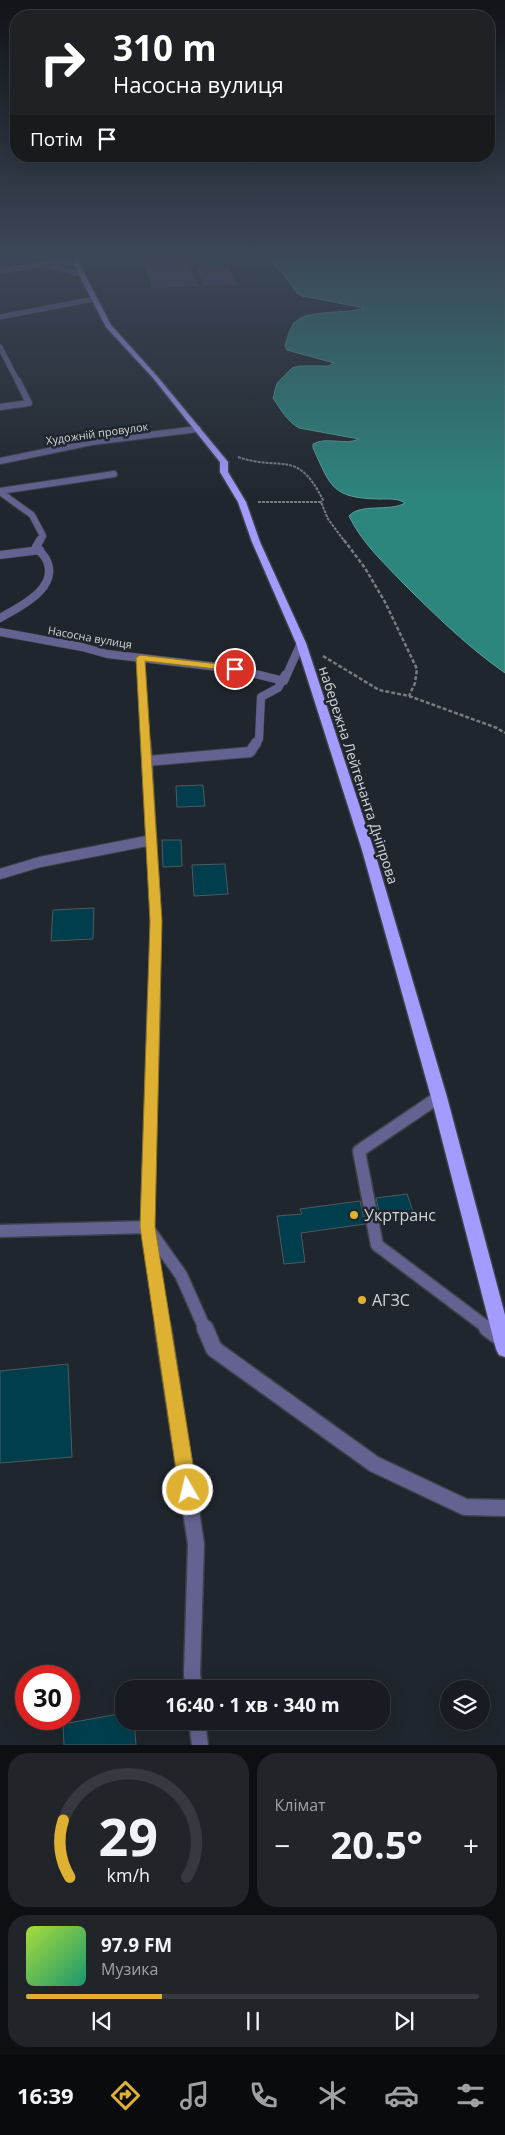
<!DOCTYPE html>
<html lang="uk">
<meta charset="utf-8">
<style>
body{margin:0;font-family:"Open Sans",sans-serif;background:#21252a;color:#f1f3f6;height:100vh;display:flex;flex-direction:column;font-size:19px;white-space:nowrap}
*{box-sizing:border-box;margin:0}
p{font-size:16px;color:#9fa1a5}
.icon{flex:none;width:28px;height:28px;fill:none;stroke:currentColor;stroke-width:2;stroke-linecap:round;stroke-linejoin:round}
.map{position:relative;height:1745px;overflow:hidden}
.side{display:flex;flex-direction:column;gap:8px;padding:8px;background:#0d0f13;flex:1}
.side>*{flex:none}
.banner{position:absolute;left:10px;top:10px;width:485px;height:152px;border-radius:20px;box-shadow:0 5px 20px #0002,0 0 0 1px #363a40;background:#202124;color:#fff;overflow:hidden}
.tools{position:absolute;left:440px;top:1680px;display:grid;gap:10px}
.tools a{display:grid;place-items:center;width:50px;height:50px;border-radius:50%;background:#181c22;box-shadow:0 5px 20px #0002,0 0 0 1px #363a40;font-size:25px}
.speed{position:absolute;left:15px;top:1665px;display:flex;gap:10px;font-size:25px;font-weight:700;text-align:center}
.speed>*{display:grid;place-content:center;width:65px;height:65px;border-radius:50%;background:#181c22;box-shadow:0 5px 20px #0002,0 0 0 1px #363a40;line-height:1}
.speed .limit{border:8px solid #d22;background:#fff;color:#111}
.pin{position:absolute;display:grid;place-items:center;width:42px;height:42px;color:#fff;margin:-21px;border:2px solid #fff;border-radius:50%;box-shadow:0 1px 5px #0007}
.me{position:absolute;width:55px;margin:-28px;rotate:352deg;stroke-linejoin:round;filter:drop-shadow(0 0 4px #0008)}
.turn{display:flex;align-items:center;gap:18px;height:105px;padding:0 20px;font-size:22px}
.turn .icon{width:65px;height:65px;stroke-width:2.5}
.turn b{display:block;font-size:35px;line-height:42px}
.then{display:flex;align-items:center;height:48px;padding:0 20px;background:#0003;gap:10px;font-size:19px}
.big{font-size:38px;font-weight:700;line-height:1.1}
.side .tile{flex:1;display:flex;flex-direction:column;justify-content:center;gap:8px;min-width:0;padding:0 18px;border-radius:20px;background:#21252a}
.side .dial{align-items:center;gap:0}
.dial svg{height:130px;overflow:visible;fill:none;stroke:#363a40;stroke-width:7;stroke-linecap:round;text-anchor:middle}
.dial text{fill:#f1f3f6;stroke:none}
.song{display:flex;align-items:center;gap:15px}
.cover{width:60px;height:60px;border-radius:8px;background:linear-gradient(135deg,hsl(80 70% 55%),hsl(160 70% 35%))}
.played{height:5px;border-radius:2px;background:linear-gradient(90deg,#dfb133 30%,#363a40 30%)}
.keys{display:flex;justify-content:space-around;direction:ltr}
.heat{display:flex;justify-content:space-between;align-items:center;font-size:28px;direction:ltr}
.side .tiles{flex:1;display:grid;gap:8px;grid-template-columns:1fr 1fr}
.tile:last-child{grid-column:span 2}
.trip{position:absolute;left:115px;top:1680px;width:275px;height:50px;border-radius:20px;background:#181c22;box-shadow:0 5px 20px #0002,0 0 0 1px #363a40;font-weight:700;line-height:50px;text-align:center}
.tab-bar{display:flex;height:80px;justify-content:space-around;align-items:center;background:#0a0b0e;color:#9fa1a5}
.tab-bar .icon{width:35px;height:35px}
.tab-bar .on{color:#dfb133}
.tab-bar b{font-size:22px;color:#f1f3f6}
.map>svg:first-child{display:block}
.green{fill:#5a3a63}
.water{fill:#2d867e;stroke:#5e9e99}
.building{fill:#003e4d;stroke:#4f5a5e}
.lines{fill:none;stroke-linecap:round;stroke-linejoin:round}
.lane-far2-casing{stroke:#3c4249;stroke-width:9}
.lane-far1-casing{stroke:#3c4249;stroke-width:15}
.lane-casing{stroke:#3c4249;stroke-width:19}
.street-far5-casing{stroke:#3c4249;stroke-width:6}
.street-far4-casing{stroke:#3c4249;stroke-width:8}
.street-far3-casing{stroke:#3c4249;stroke-width:9}
.street-far2-casing{stroke:#3c4249;stroke-width:12}
.street-far1-casing{stroke:#3c4249;stroke-width:15}
.street-casing{stroke:#3c4249;stroke-width:19}
.primary-casing{stroke:#3c4249;stroke-width:3}
.path-far1{stroke:#767c81;stroke-width:2;stroke-dasharray:3 1;stroke-linecap:butt}
.path{stroke:#767c81;stroke-width:2.5;stroke-dasharray:4 2;stroke-linecap:butt}
.lane-far2{stroke:#646291;stroke-width:8}
.lane-far1{stroke:#646291;stroke-width:12}
.lane{stroke:#646291;stroke-width:16}
.street-far5{stroke:#646291;stroke-width:5}
.street-far4{stroke:#646291;stroke-width:6}
.street-far3{stroke:#646291;stroke-width:8}
.street-far2{stroke:#646291;stroke-width:10}
.street-far1{stroke:#646291;stroke-width:12}
.street{stroke:#646291;stroke-width:16}
.primary{fill:#a39cfe;fill-rule:evenodd}
.route{fill:#dfb133;stroke:#917321}
.poi-dot{fill:#dfb133;stroke:#20262d;stroke-width:2}
.labels{text-anchor:middle;dominant-baseline:central;stroke-width:5;stroke-linejoin:round;paint-order:stroke}
.far-street-label{font-size:11px;fill:#d1d5d9;stroke:#20262d}
.street-label{font-size:14px;fill:#d1d5d9;stroke:#20262d}
.near-poi-label{font-size:16px;fill:#d1d5d9;stroke:#20262d;text-anchor:start}
</style>
<div class="map">
<svg width="505" height="1745" viewBox="0 0 505 1745">
<rect width="100%" height="100%" fill="#20262d"/>
<g class="green">
<polygon points="187,260 198,286 152,288 144,261"/>
<polygon points="228,267 237,285 204,286 197,268"/>
</g>
<path class="water" d="M264,257H505V673C468,647 436,616 404,584C384,563 362,543 349,516C360,503 390,512 405,503C398,498 388,499 379,499C332,498 331,487 313,448V444C327,436 345,446 359,439L299,428C287,421 281,410 273,398L277,383L292,368L299,366H328L334,363L287,350L285,346C287,339 289,330 293,324C305,308 347,315 364,308L302,296L297,293L280,270Z"/>
<g class="building">
<polygon points="203,785 205,806 177,807 176,786"/>
<polygon points="162,840 181,840 182,866 163,867"/>
<polygon points="225,864 228,894 194,896 192,865"/>
<polygon points="94,908 93,939 51,941 53,910"/>
<polygon points="407,1194 415,1217 381,1221 376,1198"/>
<polygon points="360,1201 365,1224 301,1233 305,1262 284,1264 277,1216 302,1214 300,1209"/>
<polygon points="68,1364 72,1457 0,1463 0,1371"/>
<polygon points="124,1713 124,1721 134,1721 136,1745 64,1745 63,1724"/>
</g>
<g class="lines">
<defs>
<polyline id="lane-far2" points="0,555 40,550"/>
<g id="lane-far1">
<polyline points="439,1097 359,1151 377,1245 489,1329"/>
<polyline points="0,1231 147,1227 181,1275 205,1329"/>
</g>
<g id="lane">
<polyline points="205,1328 214,1349 374,1464 465,1507 505,1508"/>
<polyline points="487,1328 502,1339"/>
</g>
<g id="street-far5">
<polyline points="48,265 81,274"/>
<polyline points="0,271 57,262 76,263"/>
<polyline points="0,317 94,299"/>
<polyline points="0,347 18,382"/>
</g>
<g id="street-far4">
<polyline points="0,407 29,403 18,381"/>
<polyline points="0,461 92,442 198,429"/>
<polyline points="0,491 114,474"/>
<polyline points="0,492 32,515 43,536 39,542"/>
</g>
<g id="street-far3">
<path d="M0,618C19,607 61,588 46,559C44,555 39,551 36,547L40,540"/>
<polyline points="0,632 82,647 107,654 235,669 284,681 301,643"/>
<polyline points="141,658 146,744"/>
<polyline points="255,744 259,739 261,697 278,688 285,675"/>
</g>
<g id="street-far2">
<polyline points="146,743 156,921 154,1002"/>
<polyline points="147,761 250,752 256,743"/>
<polyline points="0,874 40,862 152,840"/>
</g>
<polyline id="street-far1" points="154,1000 147,1227 164,1329"/>
<g id="street">
<polyline points="163,1328 196,1544 192,1674 194,1689"/>
<polyline points="197,1721 200,1745"/>
</g>
<polygon id="primary" points="77,257 82,257 79,263 111,325 157,376 228,462 228,472 246,502 260,542 306,643 374,850 447,1097 505,1315 505,1357 499,1355 496,1349 431,1097 362,850 296,643 252,542 238,502 220,472 220,462 153,378 106,327 73,263"/>
</defs>
<use href="#lane-far2" class="lane-far2-casing"/>
<use href="#lane-far1" class="lane-far1-casing"/>
<use href="#lane" class="lane-casing"/>
<use href="#street-far5" class="street-far5-casing"/>
<use href="#street-far4" class="street-far4-casing"/>
<use href="#street-far3" class="street-far3-casing"/>
<use href="#street-far2" class="street-far2-casing"/>
<use href="#street-far1" class="street-far1-casing"/>
<use href="#street" class="street-casing"/>
<use href="#primary" class="primary-casing"/>
<g class="path-far1">
<path d="M238,457C282,472 297,448 323,500L321,502"/>
<polyline points="258,502 321,502 328,519 345,542"/>
</g>
<g class="path">
<polyline points="344,540 365,568 385,602 417,669 415,683 409,696"/>
<polyline points="323,656 379,690 409,696 497,728 505,733"/>
</g>
<use href="#lane-far2" class="lane-far2"/>
<use href="#lane-far1" class="lane-far1"/>
<use href="#lane" class="lane"/>
<use href="#street-far5" class="street-far5"/>
<use href="#street-far4" class="street-far4"/>
<use href="#street-far3" class="street-far3"/>
<use href="#street-far2" class="street-far2"/>
<use href="#street-far1" class="street-far1"/>
<use href="#street" class="street"/>
<use href="#primary" class="primary"/>
</g>
<linearGradient id="sky" x2="0" y2="1"><stop stop-color="#121519"/><stop offset="0.51" stop-color="#3c4757"/><stop offset="1" stop-color="#3c4757" stop-opacity="0"/></linearGradient>
<rect width="505" height="501" fill="url(#sky)"/>
<polygon class="route" points="140,655 235,666 239,669 235,671 145,661 162,921 155,1227 197,1490 194,1495 188,1498 182,1495 179,1490 140,1227 150,921 136,658"/>
<g class="poi-dot">
<circle cx="354" cy="1215" r="5"/>
<circle cx="362" cy="1300" r="5"/>
</g>
<g class="labels">
<g class="far-street-label">
<text transform="translate(97 433) rotate(-8)">Художній провулок</text>
<text transform="translate(90 637) rotate(10)">Насосна вулиця</text>
</g>
<g class="street-label">
<text transform="translate(359 775) rotate(72)">набережна Лейтенанта Дніпрова</text>
</g>
<g class="near-poi-label">
<text x="364" y="1215">Укртранс</text>
<text x="372" y="1300">АГЗС</text>
</g>
</g>
</svg>
<div class="tools">
<a><svg class="icon" aria-label="layers" viewBox="0 0 24 24"><path d="M12 4l9 5-9 5-9-5zM3 14l9 5 9-5"/></svg></a>
</div>
<div class="speed"><div class="limit">30</div></div>
<div class="pin" style="left:235px;top:669px;background:#d93025"><svg class="icon" aria-label="arrive" viewBox="0 0 24 24"><path d="M6 21V4h12l-3 4 3 4H6"/></svg></div>
<svg class="me" style="left:188px;top:1490px" viewBox="-20 -20 40 40"><circle r="17" fill="#dfb133" stroke="#fff" stroke-width="3"/><path d="M0-11L8 9 0 5-8 9z" fill="#fff"/></svg>
<div class="trip">16:40 · 1 хв · 340 m</div>
<div class="banner">
<div class="turn"><svg class="icon" aria-label="right" viewBox="0 0 24 24"><path d="M7 20v-9h11M14 6l5 5-5 5"/></svg><div><b>310 m</b>Насосна вулиця</div></div>
<div class="then">Потім<svg class="icon" aria-label="arrive" viewBox="0 0 24 24"><path d="M6 21V4h12l-3 4 3 4H6"/></svg></div>
</div>
</div>
<section class="side">
<div class="tiles">
<div class="tile dial"><svg viewBox="0 0 100 80">
<path d="M14 69A42 42 0 1 1 86 69"/>
<path d="M14 69A42 42 0 0 1 10 34" stroke="#dfb133"/>
<text x="50" y="56" font-size="32" font-weight="700">29</text>
<text x="50" y="72" font-size="11">km/h</text>
</svg></div>
<div class="tile"><p>Клімат</p>
<div class="heat"><a>−</a><b class="big">20.5°</b><a>+</a></div>
</div>
<div class="tile">
<div class="song"><i class="cover"></i><div><b>97.9 FM</b><p>Музика</p></div></div>
<div class="played"></div>
<div class="keys"><svg class="icon" aria-label="previous" viewBox="0 0 24 24"><path d="M18 5L8 12l10 7zM5 5v14"/></svg><svg class="icon" aria-label="pause" viewBox="0 0 24 24"><path d="M8 5v14M16 5v14"/></svg><svg class="icon" aria-label="next" viewBox="0 0 24 24"><path d="M6 5l10 7-10 7zM19 5v14"/></svg></div>
</div>
</div>
</section>
<nav class="tab-bar">
<b>16:39</b>
<svg class="icon on" aria-label="directions" viewBox="0 0 24 24"><path d="M12 3l9 9-9 9-9-9zM9 14v-3h6M13 9l2 2-2 2"/></svg>
<svg class="icon" aria-label="music" viewBox="0 0 24 24"><path d="M9 18V5l10-2v13"/><circle cx="6" cy="18" r="3"/><circle cx="16" cy="16" r="3"/></svg>
<svg class="icon" aria-label="phone" viewBox="0 0 24 24"><path d="M5 4h4l2 5-3 2q2 4 5 5l2-3 5 2v4C11 20 4 13 5 4z"/></svg>
<svg class="icon" aria-label="climate" viewBox="0 0 24 24"><path d="M12 3v18M4 7l16 10M4 17L20 7"/></svg>
<svg class="icon" aria-label="car" viewBox="0 0 24 24"><path d="M5 17H2v-5l4-1 3-4h7l3 4 3 1v5h-3M9 17h6M6 11h13"/><circle cx="7" cy="17" r="2"/><circle cx="17" cy="17" r="2"/></svg>
<svg class="icon" aria-label="filters" viewBox="0 0 24 24"><path d="M4 7h16M4 17h16"/><circle cx="9" cy="7" r="2"/><circle cx="15" cy="17" r="2"/></svg>
</nav>
